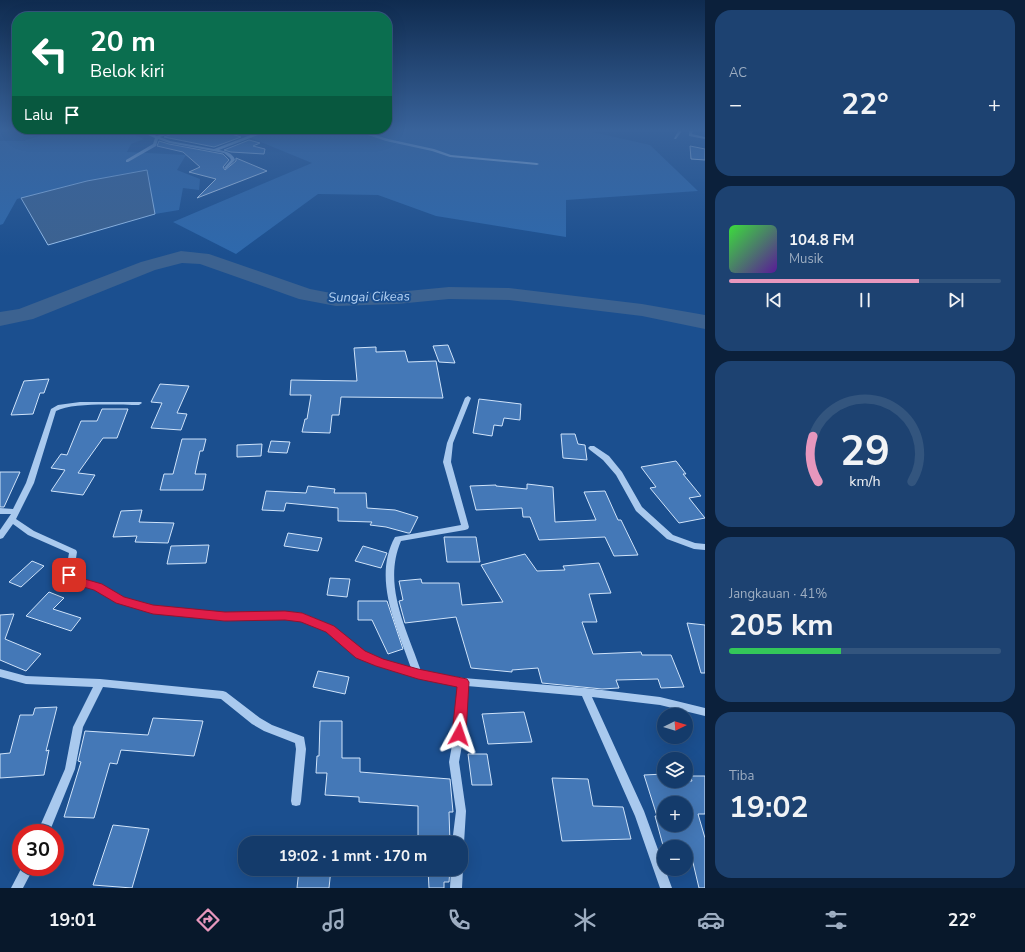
<!DOCTYPE html>
<html lang="id">
<meta charset="utf-8">
<style>
body{margin:0;font-family:"Nunito Sans",sans-serif;background:#1d4271;color:#f1f3f6;height:100vh;display:flex;flex-direction:column;font-size:15px;white-space:nowrap}
*{box-sizing:border-box;margin:0}
p{font-size:13px;color:#9dadc1}
.icon{flex:none;width:22px;height:22px;fill:none;stroke:currentColor;stroke-width:2;stroke-linecap:round;stroke-linejoin:round}
.map{position:relative;flex:1;overflow:hidden}
.panel{display:flex;flex-direction:column;gap:10px;padding:10px;background:#0b203b;width:320px}
.panel>*{flex:none}
.guide{position:absolute;left:12px;top:12px;width:380px;height:122px;border-radius:16px;box-shadow:0 4px 16px #0002,0 0 0 1px #33557e;background:#0b6e4f;color:#fff;overflow:hidden}
.needle{width:26px;rotate:85deg}
.buttons{position:absolute;left:657px;top:708px;display:grid;gap:8px}
.buttons a{display:grid;place-items:center;width:36px;height:36px;border-radius:50%;background:#143b6b;box-shadow:0 4px 16px #0002,0 0 0 1px #33557e;font-size:20px}
.speed{position:absolute;left:12px;top:824px;display:flex;gap:8px;font-size:20px;font-weight:700;text-align:center}
.speed>*{display:grid;place-content:center;width:52px;height:52px;border-radius:50%;background:#143b6b;box-shadow:0 4px 16px #0002,0 0 0 1px #33557e;line-height:1}
.speed .limit{border:6px solid #d22;background:#fff;color:#111}
.pin{position:absolute;display:grid;place-items:center;width:34px;height:34px;color:#fff;margin:-17px;border-radius:8px;box-shadow:0 2px 6px #0006}
.me{position:absolute;width:44px;margin:-22px;rotate:5deg;stroke-linejoin:round;filter:drop-shadow(0 0 3px #0008)}
.turn{display:flex;align-items:center;gap:14px;height:84px;padding:0 12px;font-size:18px}
.turn .icon{width:52px;height:52px;stroke-width:2.5}
.turn b{display:block;font-size:28px;line-height:34px}
.then{display:flex;align-items:center;height:38px;padding:0 12px;background:#0003;gap:8px;font-size:15px}
.big{font-size:30px;font-weight:700;line-height:1.1}
.panel .widget{flex:1;display:flex;flex-direction:column;justify-content:center;gap:6px;min-width:0;padding:0 14px;border-radius:16px;background:#1d4271}
.panel .dial{align-items:center;gap:0}
.dial svg{height:104px;overflow:visible;fill:none;stroke:#33557e;stroke-width:7;stroke-linecap:round;text-anchor:middle}
.dial text{fill:#f1f3f6;stroke:none}
.song{display:flex;align-items:center;gap:12px}
.cover{width:48px;height:48px;border-radius:6px;background:linear-gradient(135deg,hsl(120 70% 55%),hsl(270 70% 35%))}
.played{height:4px;border-radius:2px;background:linear-gradient(90deg,#e797bd 70%,#33557e 70%)}
.keys{display:flex;justify-content:space-around;direction:ltr}
.heat{display:flex;justify-content:space-between;align-items:center;font-size:22px;direction:ltr}
.charge{height:6px;border-radius:3px;background:linear-gradient(90deg,#34c759 41%,#33557e 0)}
.trip{position:absolute;left:238px;top:836px;width:230px;height:40px;border-radius:16px;background:#143b6b;box-shadow:0 4px 16px #0002,0 0 0 1px #33557e;font-weight:700;line-height:40px;text-align:center}
.dock{display:flex;height:64px;justify-content:space-around;align-items:center;background:#08182b;color:#9dadc1}
.dock .icon{width:28px;height:28px}
.dock .active{color:#e797bd}
.dock b{font-size:18px;color:#f1f3f6}
main{display:flex;flex:1;min-height:0}
.map>svg:first-child{display:block}
.green{fill:#2e69ad}
.water{fill:#3c6290;stroke:#9cc4f0}
.lines{fill:none;stroke-linecap:round;stroke-linejoin:round}
.river{fill:#3c6290;fill-rule:evenodd}
.building{fill:#4478b7;stroke:#cfe3fa;fill-rule:evenodd}
.minor{fill:#a9c9ee;fill-rule:evenodd}
.route{fill:#e11d48;stroke:#92132f}
.labels{text-anchor:middle;dominant-baseline:central;stroke-width:4;stroke-linejoin:round;paint-order:stroke}
.far-water-label{font-size:13px;font-style:italic;fill:#b5d3f5;stroke:#1b4f8f}
</style>
<main>
<div class="map">
<svg width="705" height="888" viewBox="0 0 705 888">
<rect width="100%" height="100%" fill="#1b4f8f"/>
<g class="green">
<polygon points="47,131 125,131 144,139 131,144 127,152 186,155 177,170 200,179 199,190 183,188 179,210 155,214 146,170 87,181 17,199 3,224 0,225 0,141 24,141 48,133"/>
<polygon points="234,131 588,131 650,145 698,191 566,200 566,237 436,216 378,195 318,194 236,254 173,222 312,163"/>
</g>
<polygon class="water" points="147,170 155,214 48,245 21,198 87,181"/>
<g class="lines">
<polygon class="river" points="181,251 209,254 310,289 336,294 397,292 449,287 509,288 642,304 705,315 705,329 642,316 509,300 449,299 397,304 336,306 299,299 200,264 182,263 155,270 33,319 0,326 0,312 19,309 141,262"/>
</g>
<g class="building">
<polygon points="180,131 222,131 241,137 214,147 164,137"/>
<polygon points="249,140 260,143 253,146 265,149 264,154 231,152 224,150"/>
<polygon points="159,141 169,144 223,154 229,160 223,167 225,170 236,161 236,158 267,171 197,198 216,179 189,172 200,167 183,152 157,146"/>
<polygon points="690,146 705,149 705,160 691,159"/>
<polygon points="448,345 455,363 439,362 433,346"/>
<polygon points="376,347 376,352 405,351 408,362 436,361 443,398 341,397 339,415 332,415 330,433 302,432 305,419 307,419 311,395 290,395 291,380 357,381 354,348"/>
<polygon points="49,379 44,393 40,393 33,414 11,415 24,381"/>
<polygon points="160,384 189,386 177,413 187,414 181,430 151,428 162,403 151,402"/>
<polygon points="479,399 521,404 520,420 504,418 502,426 494,425 492,436 473,433"/>
<polygon points="102,409 128,409 117,438 103,438 78,473 95,475 83,495 51,491 65,470 51,468 61,454 67,455 81,421 97,421"/>
<polygon points="561,434 575,434 578,444 585,445 587,460 563,458"/>
<polygon points="182,439 206,439 203,451 200,451 195,474 206,474 203,490 160,490 164,474 173,474"/>
<polygon points="271,441 290,442 287,453 268,452"/>
<polygon points="262,444 261,456 237,457 237,445"/>
<polygon points="676,461 686,474 683,474 701,496 689,498 705,518 679,523 650,488 656,487 641,467"/>
<polygon points="0,472 20,472 4,507 0,507"/>
<polygon points="527,484 553,487 555,522 596,520 584,492 605,491 618,520 621,520 638,555 614,556 605,537 539,540 530,517 523,517 522,508 476,510 470,486 496,485 496,486 527,489"/>
<polygon points="308,486 335,489 334,493 366,493 367,508 395,510 418,517 410,533 408,533 386,527 370,525 372,522 338,521 338,508 286,503 284,511 262,510 266,491 306,493"/>
<polygon points="142,510 139,522 174,523 168,543 135,542 137,536 113,537 121,511"/>
<polygon points="288,533 322,538 318,551 284,546"/>
<polygon points="444,537 476,537 480,562 447,562"/>
<polygon points="209,545 206,563 167,564 171,546"/>
<polygon points="363,546 387,553 381,568 355,561"/>
<polygon points="525,554 537,571 565,570 563,566 599,563 611,593 589,594 597,622 582,622 593,654 641,652 642,655 671,655 684,687 661,688 658,679 616,680 619,688 602,689 542,683 538,668 512,670 512,672 471,668 456,617 405,623 399,601 403,600 399,581 421,579 422,583 459,583 462,605 503,602 481,565"/>
<polygon points="32,561 44,566 21,587 9,582"/>
<polygon points="330,578 350,579 347,597 327,595"/>
<polygon points="49,592 64,598 53,609 81,618 71,631 26,616"/>
<polygon points="358,601 387,601 403,649 388,654 372,620 358,620"/>
<polygon points="14,614 5,639 41,654 26,671 0,660 0,615"/>
<polygon points="687,623 705,625 705,673 701,673"/>
<polygon points="318,671 349,677 345,694 313,687"/>
<polygon points="57,707 46,751 49,750 44,775 0,778 0,754 10,753 20,715 33,715 35,708"/>
<polygon points="524,712 532,742 488,744 482,714"/>
<polygon points="153,718 203,721 194,756 121,750 117,764 110,763 94,818 64,817 81,762 78,761 85,731 148,735"/>
<polygon points="320,721 342,721 342,758 360,758 360,772 450,779 453,812 449,812 450,843 418,843 418,806 359,802 359,797 325,795 327,773 316,773 317,756 319,756"/>
<polygon points="468,754 487,754 492,785 472,785"/>
<path d="M664,774V781H692L690,776H705V814H698L705,838V888H699L690,850H686V847H664V849L655,816H657L644,775ZM664,803H686V825H664Z"/>
<polygon points="552,778 588,779 593,806 623,807 631,839 562,841"/>
<polygon points="113,825 149,829 132,888 93,885"/>
<polygon points="299,869 331,869 329,888 297,888"/>
<polygon points="428,869 450,869 449,882 444,882 444,888 429,888"/>
</g>
<g class="lines">
<g class="minor">
<path d="M139,131H145L157,136L172,131H179L160,137L170,141L214,149L261,131H268L219,150C225,151 233,153 235,160L226,169L224,168L231,160L230,158L224,153L169,143L158,139L156,146L128,162H126V160L153,144L155,138Z"/>
<polygon points="356,131 363,131 388,139 434,149 451,155 537,163 539,164 537,165 450,157 432,151 386,141"/>
<polygon points="678,131 682,131 676,139 674,139"/>
<polygon points="689,131 693,131 692,134 705,137 705,139 689,136"/>
<path d="M468,396L471,398L453,443L451,462L469,527L468,529L465,530L401,541C382,585 407,630 421,671L463,678L585,688L660,697L705,708V716L660,705L592,697L644,811L664,866V869H665L672,888H660L635,816L582,696L467,686L464,734L459,762L466,811L464,843L461,847V843H452L456,811L449,762L454,734L458,685L418,678L377,666L357,657L327,632L301,620L285,618L225,621L153,612L117,602L95,590L66,581L65,576L69,553L28,535L13,524L3,538L0,539V530L11,514H0V508L13,509L26,483L51,409L58,405L80,402H141L142,403L139,405C118,405 73,402 56,411L34,483L16,519L34,531L76,550L77,552L73,577L101,585L123,597L153,606L225,613L285,612L302,613L333,626L363,651L382,660L411,668C397,627 372,579 395,537L461,525L443,462L447,443L465,398Z"/>
<polygon points="590,446 594,446 609,456 622,472 642,507 673,535 695,543 705,544 705,550 694,549 667,539 636,511 616,475 603,460 590,450 588,448"/>
<polygon points="0,669 26,676 100,679 223,691 226,692 260,718 272,725 304,737 306,749 301,801 300,805 296,806 292,805 291,801 296,749 295,743 264,731 252,724 221,699 103,687 83,727 75,769 49,833 37,833 65,769 73,727 93,687 26,684 0,677"/>
<polygon points="461,865 463,869 462,888 450,888 451,869 461,869"/>
<polygon points="22,867 34,867 23,888 11,888"/>
</g>
</g>
<linearGradient id="sky" x2="0" y2="1"><stop stop-color="#0f2b4f"/><stop offset="0.51" stop-color="#39639b"/><stop offset="1" stop-color="#39639b" stop-opacity="0"/></linearGradient>
<rect width="705" height="256" fill="url(#sky)"/>
<polygon class="route" points="69,571 73,572 74,576 102,584 124,597 153,605 225,612 285,611 302,613 334,626 365,651 383,659 418,669 467,679 469,682 466,734 464,738 459,740 454,738 452,734 457,687 418,679 376,666 356,658 326,632 301,622 285,620 225,621 153,614 116,603 94,590 66,582 63,575 65,572"/>
<g class="labels">
<g class="far-water-label">
<text transform="translate(369 297) rotate(-1)">Sungai Cikeas</text>
</g>
</g>
</svg>
<div class="buttons">
<a><svg class="needle" viewBox="-14 -14 28 28"><path d="M0-13l5 13h-10z" fill="#e53935"/><path d="M0 13l5-13h-10z" fill="#9dadc1"/></svg></a>
<a><svg class="icon" aria-label="layers" viewBox="0 0 24 24"><path d="M12 4l9 5-9 5-9-5zM3 14l9 5 9-5"/></svg></a>
<a>+</a>
<a>−</a>
</div>
<div class="speed"><div class="limit">30</div></div>
<div class="pin" style="left:69px;top:575px;background:#d93025"><svg class="icon" aria-label="arrive" viewBox="0 0 24 24"><path d="M6 21V4h12l-3 4 3 4H6"/></svg></div>
<svg class="me" style="left:459px;top:734px" viewBox="-20 -20 40 40"><path d="M0-17L14 15 0 8-14 15z" fill="#e11d48" stroke="#fff" stroke-width="4"/></svg>
<div class="trip">19:02 · 1 mnt · 170 m</div>
<div class="guide">
<div class="turn"><svg class="icon" aria-label="left" viewBox="0 0 24 24"><path d="M17 20v-9H6M10 6l-5 5 5 5"/></svg><div><b>20 m</b>Belok kiri</div></div>
<div class="then">Lalu<svg class="icon" aria-label="arrive" viewBox="0 0 24 24"><path d="M6 21V4h12l-3 4 3 4H6"/></svg></div>
</div>
</div>
<section class="panel">
<div class="widget"><p>AC</p>
<div class="heat"><a>−</a><b class="big">22°</b><a>+</a></div>
</div>
<div class="widget">
<div class="song"><i class="cover"></i><div><b>104.8 FM</b><p>Musik</p></div></div>
<div class="played"></div>
<div class="keys"><svg class="icon" aria-label="previous" viewBox="0 0 24 24"><path d="M18 5L8 12l10 7zM5 5v14"/></svg><svg class="icon" aria-label="pause" viewBox="0 0 24 24"><path d="M8 5v14M16 5v14"/></svg><svg class="icon" aria-label="next" viewBox="0 0 24 24"><path d="M6 5l10 7-10 7zM19 5v14"/></svg></div>
</div>
<div class="widget dial"><svg viewBox="0 0 100 80">
<path d="M14 69A42 42 0 1 1 86 69"/>
<path d="M14 69A42 42 0 0 1 10 34" stroke="#e797bd"/>
<text x="50" y="56" font-size="32" font-weight="700">29</text>
<text x="50" y="72" font-size="11">km/h</text>
</svg></div>
<div class="widget"><p>Jangkauan · 41%</p><b class="big">205 km</b><div class="charge"></div></div>
<div class="widget"><p>Tiba</p><b class="big">19:02</b></div>
</section>
</main>
<nav class="dock">
<b>19:01</b>
<svg class="icon active" aria-label="directions" viewBox="0 0 24 24"><path d="M12 3l9 9-9 9-9-9zM9 14v-3h6M13 9l2 2-2 2"/></svg>
<svg class="icon" aria-label="music" viewBox="0 0 24 24"><path d="M9 18V5l10-2v13"/><circle cx="6" cy="18" r="3"/><circle cx="16" cy="16" r="3"/></svg>
<svg class="icon" aria-label="phone" viewBox="0 0 24 24"><path d="M5 4h4l2 5-3 2q2 4 5 5l2-3 5 2v4C11 20 4 13 5 4z"/></svg>
<svg class="icon" aria-label="climate" viewBox="0 0 24 24"><path d="M12 3v18M4 7l16 10M4 17L20 7"/></svg>
<svg class="icon" aria-label="car" viewBox="0 0 24 24"><path d="M5 17H2v-5l4-1 3-4h7l3 4 3 1v5h-3M9 17h6M6 11h13"/><circle cx="7" cy="17" r="2"/><circle cx="17" cy="17" r="2"/></svg>
<svg class="icon" aria-label="filters" viewBox="0 0 24 24"><path d="M4 7h16M4 17h16"/><circle cx="9" cy="7" r="2"/><circle cx="15" cy="17" r="2"/></svg>
<b>22°</b>
</nav>
